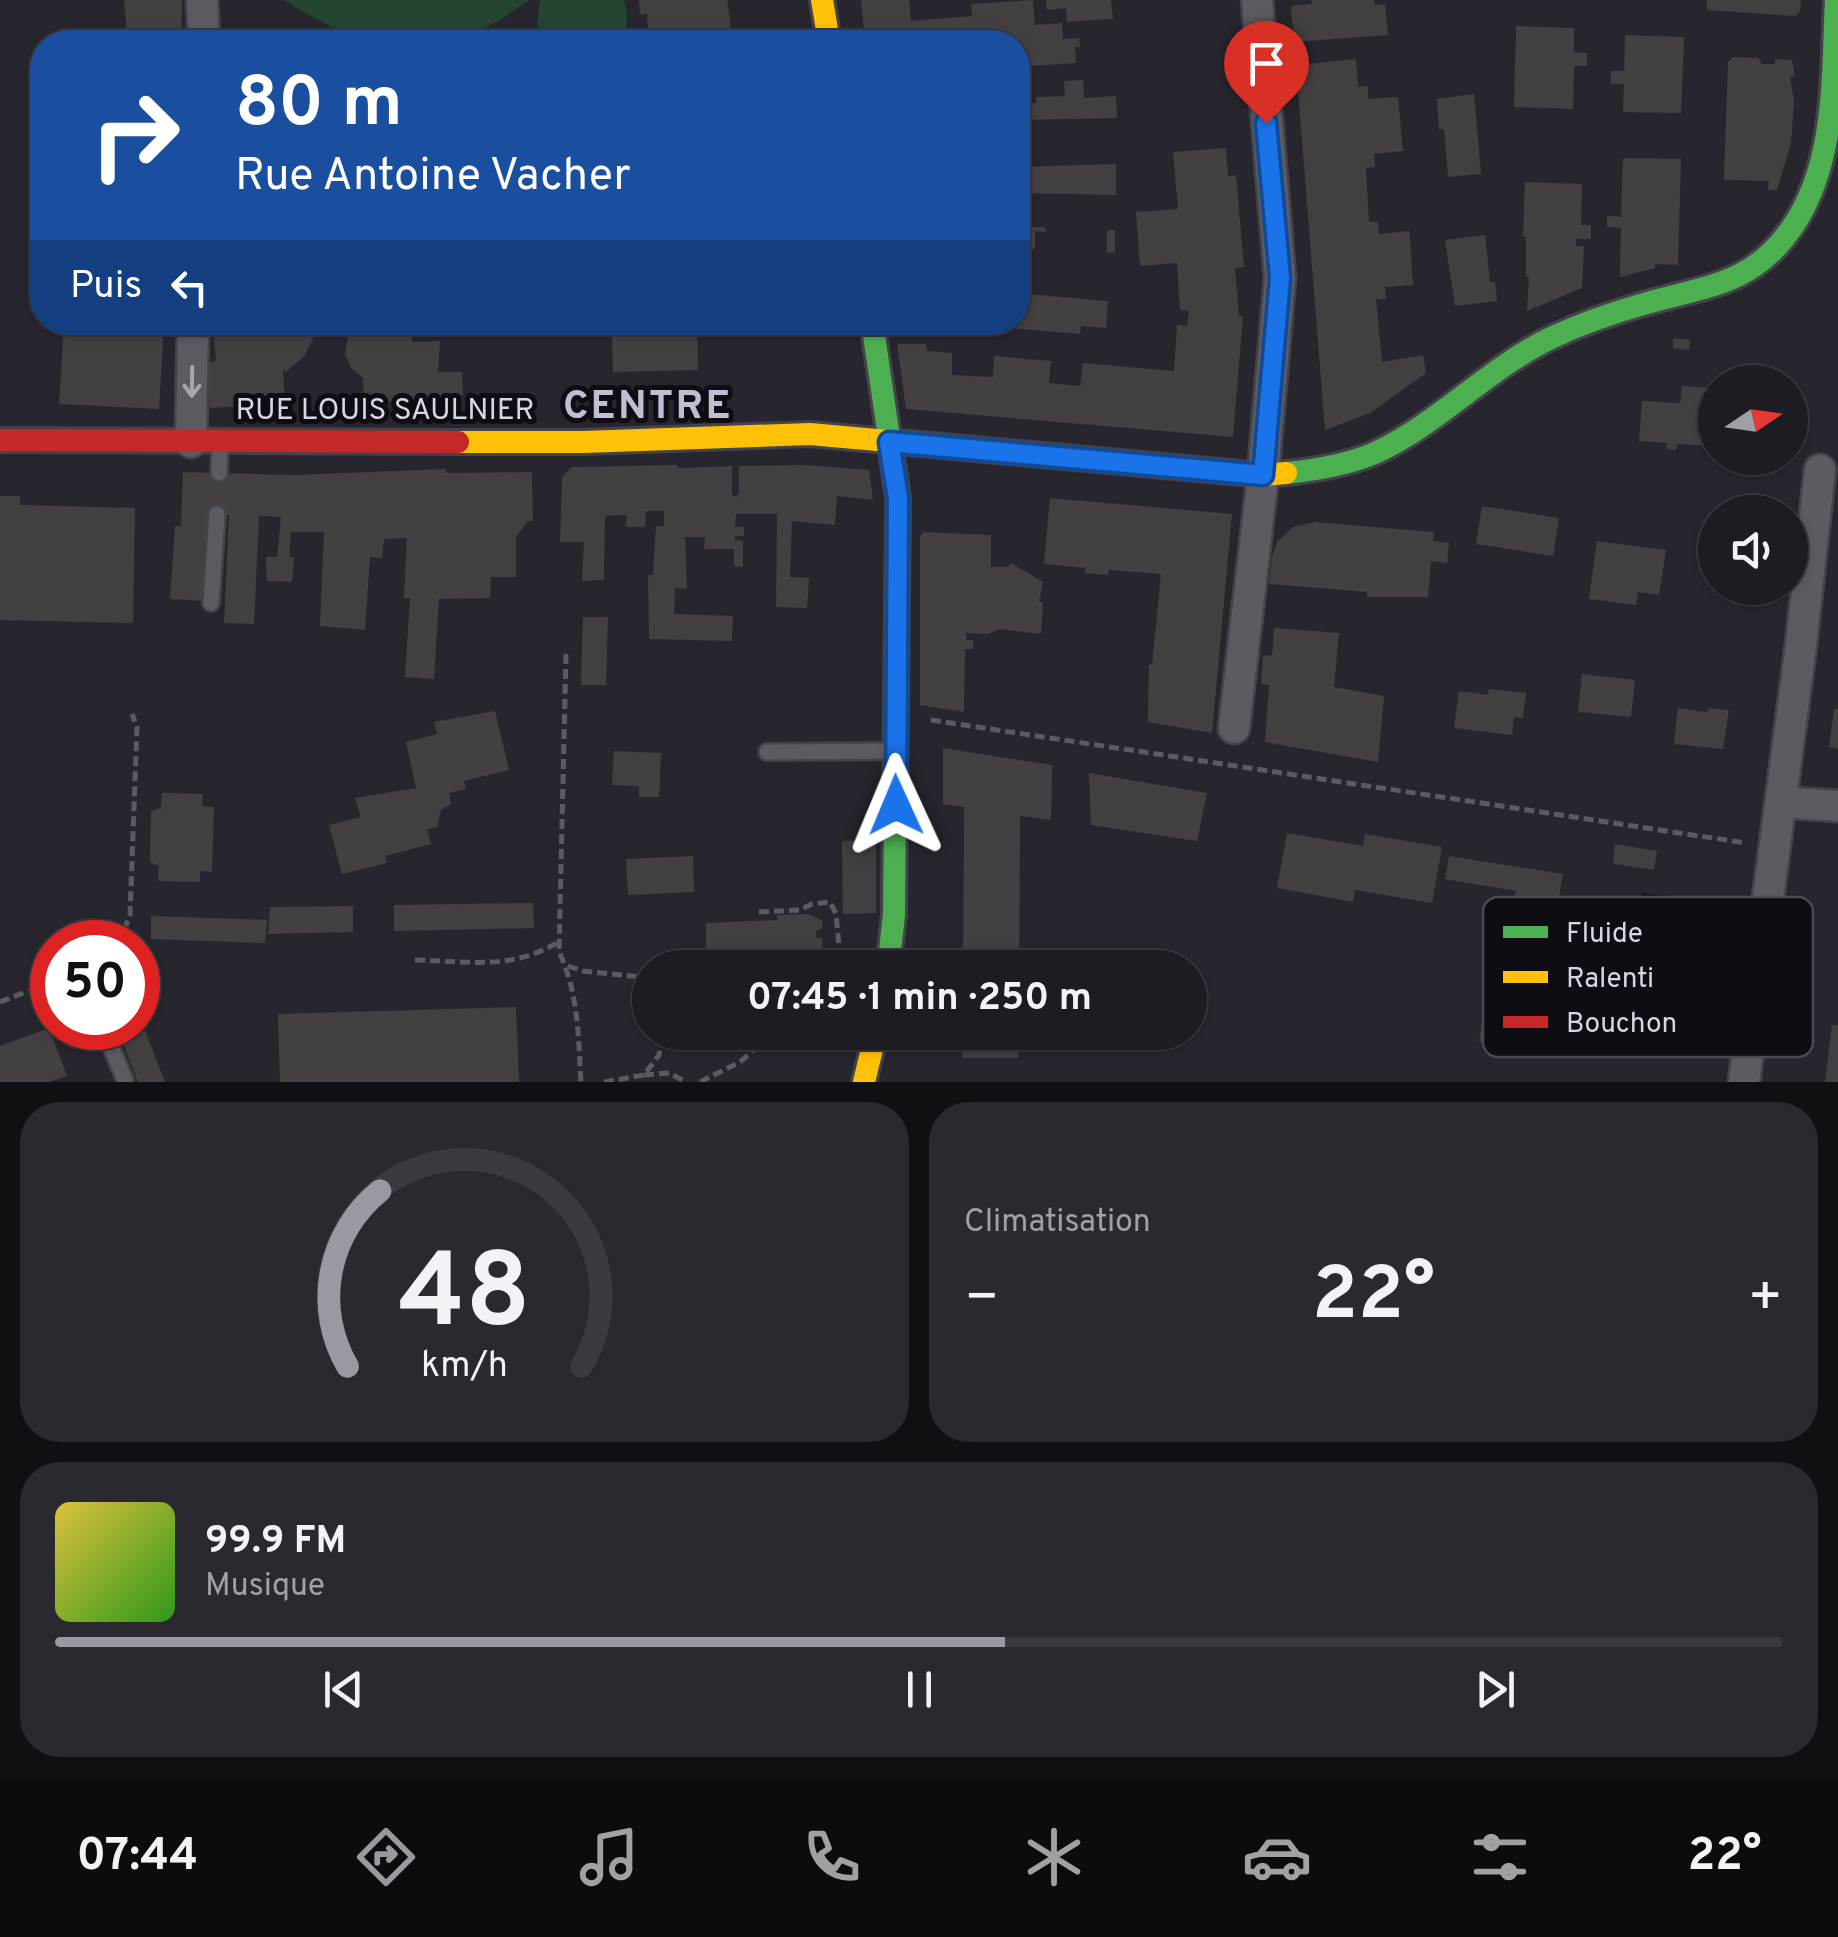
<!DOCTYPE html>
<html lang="fr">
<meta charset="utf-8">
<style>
body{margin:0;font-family:Overpass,sans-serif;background:#2a292f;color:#f1f3f6;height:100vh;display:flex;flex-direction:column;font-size:38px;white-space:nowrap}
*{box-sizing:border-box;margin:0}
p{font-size:32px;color:#a0a1a5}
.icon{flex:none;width:55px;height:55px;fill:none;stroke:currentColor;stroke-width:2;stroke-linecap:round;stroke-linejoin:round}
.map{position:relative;height:1082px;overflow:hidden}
.details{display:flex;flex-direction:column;gap:20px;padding:20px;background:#100f13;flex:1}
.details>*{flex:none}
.hud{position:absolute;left:30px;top:30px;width:1000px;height:305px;border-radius:40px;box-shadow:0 2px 8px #0004,0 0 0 2px #3b3a40;background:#1a4fa0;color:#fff;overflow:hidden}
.needle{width:65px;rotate:77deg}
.fabs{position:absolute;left:1698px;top:365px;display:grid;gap:20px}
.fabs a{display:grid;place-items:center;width:110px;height:110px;border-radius:50%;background:#1d1c22;box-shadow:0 2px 8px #0004,0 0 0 2px #3b3a40;font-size:50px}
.speed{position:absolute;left:30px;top:920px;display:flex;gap:20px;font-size:50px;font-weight:700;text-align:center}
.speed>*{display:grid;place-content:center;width:130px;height:130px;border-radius:50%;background:#1d1c22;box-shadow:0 2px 8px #0004,0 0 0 2px #3b3a40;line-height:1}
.speed .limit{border:15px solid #d22;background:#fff;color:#111}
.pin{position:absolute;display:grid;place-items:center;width:85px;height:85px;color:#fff;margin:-102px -42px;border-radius:50% 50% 50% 0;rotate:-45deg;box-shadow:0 0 10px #0007}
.pin .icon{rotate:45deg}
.me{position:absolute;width:110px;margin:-55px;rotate:359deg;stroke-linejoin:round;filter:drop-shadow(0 0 8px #0008)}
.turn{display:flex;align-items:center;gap:35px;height:210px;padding:0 40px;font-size:45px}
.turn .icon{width:130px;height:130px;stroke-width:2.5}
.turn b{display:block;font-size:70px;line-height:85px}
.then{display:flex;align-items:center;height:95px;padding:0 40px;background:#0003;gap:20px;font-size:38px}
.big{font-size:75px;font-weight:700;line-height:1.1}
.details .widget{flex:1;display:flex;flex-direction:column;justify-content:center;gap:15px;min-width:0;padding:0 35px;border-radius:40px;background:#2a292f}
.details .dial{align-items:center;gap:0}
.dial svg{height:260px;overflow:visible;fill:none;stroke:#3b3a40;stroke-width:7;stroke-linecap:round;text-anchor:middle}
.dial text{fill:#f1f3f6;stroke:none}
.song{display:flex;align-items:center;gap:30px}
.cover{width:120px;height:120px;border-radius:15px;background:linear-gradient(135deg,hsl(50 70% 55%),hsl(110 70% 35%))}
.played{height:10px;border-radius:5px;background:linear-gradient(90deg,#9b98a2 55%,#3b3a40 55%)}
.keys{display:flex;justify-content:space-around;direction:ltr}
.heat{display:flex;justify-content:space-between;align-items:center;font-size:55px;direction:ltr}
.details .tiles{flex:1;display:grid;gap:20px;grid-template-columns:1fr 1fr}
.widget:last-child{grid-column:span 2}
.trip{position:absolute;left:632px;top:950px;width:575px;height:100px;border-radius:50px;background:#1d1c22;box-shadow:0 2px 8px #0004,0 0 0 2px #3b3a40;font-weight:700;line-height:100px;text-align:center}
.tab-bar{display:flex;height:160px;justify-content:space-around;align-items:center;background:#0c0b0e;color:#a0a1a5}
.tab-bar .icon{width:70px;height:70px}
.tab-bar .active{color:#9b98a2}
.tab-bar b{font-size:45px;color:#f1f3f6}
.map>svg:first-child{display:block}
.green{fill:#24452f}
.water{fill:#041c1f}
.building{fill:#444042}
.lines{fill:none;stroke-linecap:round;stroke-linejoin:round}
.lane-casing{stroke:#45434a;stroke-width:20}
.street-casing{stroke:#45434a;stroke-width:35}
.fast-casing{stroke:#45434a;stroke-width:28}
.slow-casing{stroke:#45434a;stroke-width:28}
.jam-casing{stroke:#45434a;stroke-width:28}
.path{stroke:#5d5b61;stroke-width:5;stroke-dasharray:10 5;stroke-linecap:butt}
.lane{stroke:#5c5b61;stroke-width:15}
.street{stroke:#5c5b61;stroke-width:30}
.fast{stroke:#4caf50;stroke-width:22}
.slow{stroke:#ffc107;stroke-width:22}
.jam{stroke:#c62828;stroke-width:22}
.oneway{stroke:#a7a5ae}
.route-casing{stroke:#114b97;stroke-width:25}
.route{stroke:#1a73e8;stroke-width:18}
.labels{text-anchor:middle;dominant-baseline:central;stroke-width:10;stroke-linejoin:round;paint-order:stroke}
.street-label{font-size:30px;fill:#d9d6e1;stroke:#0f0d13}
.district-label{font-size:40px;font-weight:bold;letter-spacing:2.5px;fill:#c3bdd1;stroke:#0f0d13}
.key{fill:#0f0d13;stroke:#4c4951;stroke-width:2.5}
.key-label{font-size:28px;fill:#d9d6e1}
</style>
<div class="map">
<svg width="1838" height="1082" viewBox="0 0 1838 1082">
<rect width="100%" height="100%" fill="#27262e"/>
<g class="green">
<path d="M284,0H529C510,13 489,30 466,33L459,42H350C339,27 302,13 284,0Z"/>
<path d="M540,0H624C628,15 629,30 618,42H545L537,24Z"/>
</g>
<polygon class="water" points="1642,893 1666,896 1660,942 1647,947 1636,939"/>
<g class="building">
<polygon points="124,0 182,0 181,42 128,42"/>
<polygon points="639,0 727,0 733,42 649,42 647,14 640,14"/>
<polygon points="861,0 909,0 911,21 972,16 971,4 1033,0 1035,25 1062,23 1063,39 1079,38 1080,47 1075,47 1076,63 1018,67 1018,42 949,42 948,38 940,39 939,32 925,33 925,29 895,33 896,42 865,42"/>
<polygon points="1046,0 1111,0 1113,19 1067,22 1066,8 1047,10"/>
<polygon points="1311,0 1374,0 1375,5 1385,4 1388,35 1294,42 1291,6 1312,4"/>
<polygon points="1707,0 1801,0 1800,11 1795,16 1707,10"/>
<polygon points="1516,26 1574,28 1574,52 1587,53 1587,66 1574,66 1573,109 1514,107"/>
<polygon points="1625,35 1684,37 1681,113 1623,112 1624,84 1611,84 1611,71 1624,71"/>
<polygon points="1733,57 1758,58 1762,64 1775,64 1775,59 1792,60 1795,76 1790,77 1794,101 1791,143 1777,190 1768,190 1769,181 1724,180 1728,62"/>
<polygon points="1356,59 1358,87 1368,86 1368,99 1398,97 1403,151 1374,154 1375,167 1366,168 1369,222 1378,222 1379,234 1409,231 1410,240 1413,285 1385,287 1386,299 1376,299 1382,362 1423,355 1426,373 1370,413 1325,430 1296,65"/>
<polygon points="1083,80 1084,98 1116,96 1117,118 1018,120 1018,104 1036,103 1036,97 1065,96 1064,81"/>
<polygon points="1474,94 1481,174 1448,177 1444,129 1439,129 1437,99"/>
<polygon points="1226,148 1228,176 1236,175 1244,267 1235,268 1239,316 1243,316 1233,437 906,409 897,344 926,344 927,351 952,353 952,375 993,377 994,356 1051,361 1049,383 1080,386 1083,363 1174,371 1177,325 1187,326 1189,311 1180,310 1177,263 1140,266 1136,212 1178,209 1173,152"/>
<polygon points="1623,158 1681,159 1678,265 1655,264 1655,268 1620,277 1621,228 1607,227 1607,216 1621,217"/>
<polygon points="1116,164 1116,195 1018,193 1018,167"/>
<polygon points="1525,182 1582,184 1581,225 1591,225 1591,239 1576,239 1576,246 1584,246 1582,288 1527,311 1529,277 1526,277 1526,237 1523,237"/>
<polygon points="1018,227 1045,227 1046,232 1035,231 1035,249 1018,249"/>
<polygon points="1107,230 1115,230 1115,253 1107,252"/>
<polygon points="1485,235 1490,282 1495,282 1497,301 1455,306 1445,240"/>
<polygon points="1028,294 1108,301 1106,328 1081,326 1080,334 977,325 977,322 1018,322 1018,296"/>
<polygon points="90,322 164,322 159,409 59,404 64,326 90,328"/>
<polygon points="213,322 321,322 305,355 286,372 283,369 285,403 210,408 207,362 216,361"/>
<polygon points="360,322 411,322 412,342 440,341 438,372 462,372 463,395 441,396 442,400 364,403 363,378 351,368 345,354 348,337"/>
<polygon points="612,322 697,322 698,370 613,372"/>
<polygon points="894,322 929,322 929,325 894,328"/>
<polygon points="1673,338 1690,340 1689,350 1673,348"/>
<polygon points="1682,386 1715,388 1714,446 1677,444 1676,450 1666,449 1667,443 1639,441 1642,401 1680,403"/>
<polygon points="676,465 679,468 732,466 732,495 736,497 739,493 739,466 806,465 869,470 873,500 837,496 835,525 792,521 790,577 809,578 807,608 776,607 777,514 736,514 735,527 744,527 744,536 735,536 735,540 743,541 743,567 734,566 734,549 704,549 705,537 685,537 687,589 675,588 674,614 733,616 732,641 649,639 648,575 653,575 656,526 664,526 664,511 646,511 645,527 626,527 627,515 605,516 604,580 582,581 584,542 560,542 562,477 572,467"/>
<polygon points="446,469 446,473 532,472 533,521 528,521 516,537 516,577 491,577 490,598 439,599 434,679 405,677 410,598 404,598 407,538 384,539 382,558 370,557 365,630 320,626 324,532 291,532 289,557 294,558 292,582 267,581 266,557 277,557 281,517 259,516 254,624 224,623 229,515 209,514 204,601 170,599 175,526 181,526 183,472 296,475"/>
<polygon points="0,496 20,496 20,505 135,508 133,623 0,620"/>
<polygon points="1050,498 1232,514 1212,733 1148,722 1149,664 1152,665 1161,574 1109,570 1108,575 1085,573 1085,568 1044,564"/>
<polygon points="1482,506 1559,518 1553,556 1476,544"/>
<polygon points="1315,522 1434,532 1433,541 1449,543 1447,563 1431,561 1428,597 1367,597 1367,592 1269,584 1272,556 1278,541 1293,527"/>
<polygon points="924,532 991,535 991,567 1008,567 1011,563 1043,582 1039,602 1043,602 1041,634 1000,629 988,634 966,633 966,640 973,640 973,649 965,649 964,712 920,705 920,536"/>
<polygon points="1703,532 1715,534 1715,572 1699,571"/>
<polygon points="1597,541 1666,550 1659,595 1638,592 1636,605 1589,599"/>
<polygon points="583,617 608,617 606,685 581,685"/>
<polygon points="1274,628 1339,633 1334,687 1384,696 1378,762 1265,742 1269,685 1261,684 1263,655 1272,656"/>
<polygon points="1582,674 1635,680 1631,717 1578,712"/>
<polygon points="1489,689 1526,693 1523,718 1514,717 1512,735 1454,728 1459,691 1488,695"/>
<polygon points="1678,708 1707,712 1708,708 1729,710 1723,749 1674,744"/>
<polygon points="1834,709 1838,709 1838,749 1829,747"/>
<polygon points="495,711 509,770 464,781 466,789 449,793 451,804 441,810 437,827 427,829 431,844 385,856 387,863 342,874 329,825 361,817 355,798 416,788 406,742 437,734 434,722"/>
<polygon points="943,748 1052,765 1051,820 1020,816 1019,968 963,968 964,807 943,804"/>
<polygon points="614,751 661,753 659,797 639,797 639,786 612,785"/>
<polygon points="1089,773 1207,793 1197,841 1091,825"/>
<polygon points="162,793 203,794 202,806 214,807 212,872 200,871 200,882 158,881 159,866 150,862 151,811 161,808"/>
<polygon points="1287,833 1363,846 1365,834 1442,847 1432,903 1355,890 1353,902 1277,888"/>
<polygon points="876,840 876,913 843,914 842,841"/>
<polygon points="1615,844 1657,851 1654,870 1613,864"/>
<polygon points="693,856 694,892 628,895 626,859"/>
<polygon points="1449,856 1563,874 1559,897 1571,899 1567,924 1558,976 1547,974 1535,1051 1479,1042 1491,965 1504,967 1516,891 1445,879"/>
<polygon points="533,903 534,928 394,931 394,905"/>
<polygon points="353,906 353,932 268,934 270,907"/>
<polygon points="809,914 823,921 822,928 816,931 816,938 822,938 824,968 778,968 777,957 706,958 706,923 777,920 777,915"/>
<polygon points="151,916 267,920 265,943 151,939"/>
<polygon points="516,1007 519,1082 280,1082 278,1014"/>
<polygon points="138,1012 165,1082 138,1082 117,1028 138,1028"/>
<polygon points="1832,1025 1838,1025 1838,1082 1825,1082"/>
<polygon points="49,1028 67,1076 49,1082 0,1082 0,1046"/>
<polygon points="963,1032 1019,1032 1018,1058 962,1058"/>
</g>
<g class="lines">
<defs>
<g id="lane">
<polyline points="219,473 220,445"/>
<polyline points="211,603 217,514"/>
<polyline points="767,752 892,751"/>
<polyline points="103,1028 125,1080"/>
</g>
<g id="street">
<polyline points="202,0 204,42"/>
<polyline points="191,442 193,322"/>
<polyline points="1234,728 1263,475 1280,278 1257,0"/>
<polyline points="1781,802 1838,806"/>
<polyline points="1744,1082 1801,645 1820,470"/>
</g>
<g id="fast">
<polyline points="872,322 898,498 894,915 888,968"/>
<path d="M1286,473C1316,470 1347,465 1375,453C1440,423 1489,367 1553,337C1583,323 1615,312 1647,303C1706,286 1752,285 1791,229C1837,164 1832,76 1836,0"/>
</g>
<g id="slow">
<polyline points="822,0 829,42"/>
<polyline points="458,442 583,442 810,434 1263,475 1286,473"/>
<polyline points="864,1082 876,1032"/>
</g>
<polyline id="jam" points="0,440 458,442"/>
</defs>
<use href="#lane" class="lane-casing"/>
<use href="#street" class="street-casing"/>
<use href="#fast" class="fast-casing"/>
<use href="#slow" class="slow-casing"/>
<use href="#jam" class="jam-casing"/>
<g class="path">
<path d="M566,654L559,952C579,994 578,1036 581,1082"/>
<polyline points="931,720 1746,843"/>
<polyline points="759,912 799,910 812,904 830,902 836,914 841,968"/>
<polyline points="124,930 130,915 137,727 132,714"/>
<path d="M415,960C470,961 511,971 560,941"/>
<polyline points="568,966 583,971 650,978"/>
<polyline points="698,968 732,963 745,968"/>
<polyline points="0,1002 52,982"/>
<polyline points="644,1075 669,1073 686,1082"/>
<polyline points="604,1082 644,1075 659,1055 664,1032"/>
<polyline points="700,1082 740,1062 774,1032"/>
</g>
<use href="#lane" class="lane"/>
<use href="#street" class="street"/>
<use href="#fast" class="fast"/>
<use href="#slow" class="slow"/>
<use href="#jam" class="jam"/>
</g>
<defs><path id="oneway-shaft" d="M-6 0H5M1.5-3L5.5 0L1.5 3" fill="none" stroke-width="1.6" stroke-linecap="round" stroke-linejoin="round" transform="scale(2.5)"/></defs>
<use class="oneway" href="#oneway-shaft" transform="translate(192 382) rotate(91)"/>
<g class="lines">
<defs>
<polyline id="route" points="896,805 898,498 889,442 1263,475 1280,278 1266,123"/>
</defs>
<use href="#route" class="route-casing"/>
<use href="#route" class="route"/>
</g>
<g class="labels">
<g class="street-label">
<text x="385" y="411">RUE LOUIS SAULNIER</text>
</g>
<g class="district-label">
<text x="648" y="408">CENTRE</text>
</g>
</g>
<rect x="1483" y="897" width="330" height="160" rx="15" class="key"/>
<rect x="1503" y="926" width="45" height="12" fill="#4caf50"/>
<rect x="1503" y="971" width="45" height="12" fill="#ffc107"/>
<rect x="1503" y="1016" width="45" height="12" fill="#c62828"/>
<g class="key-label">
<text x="1566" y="942">Fluide</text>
<text x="1566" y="987">Ralenti</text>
<text x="1566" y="1032">Bouchon</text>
</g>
</svg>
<div class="fabs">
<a><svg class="needle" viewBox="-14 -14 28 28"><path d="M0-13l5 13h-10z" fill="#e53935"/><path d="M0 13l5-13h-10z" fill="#a0a1a5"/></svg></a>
<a><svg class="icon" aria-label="sound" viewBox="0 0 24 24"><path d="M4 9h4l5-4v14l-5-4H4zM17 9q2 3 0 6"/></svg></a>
</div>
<div class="speed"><div class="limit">50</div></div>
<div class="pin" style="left:1266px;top:123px;background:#d93025"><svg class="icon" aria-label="arrive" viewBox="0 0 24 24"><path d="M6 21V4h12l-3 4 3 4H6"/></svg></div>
<svg class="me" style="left:896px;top:805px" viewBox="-20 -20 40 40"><path d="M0-17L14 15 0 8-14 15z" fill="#1a73e8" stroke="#fff" stroke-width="4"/></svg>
<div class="trip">07:45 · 1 min · 250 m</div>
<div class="hud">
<div class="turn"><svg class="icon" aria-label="right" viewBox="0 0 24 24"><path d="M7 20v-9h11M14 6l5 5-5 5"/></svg><div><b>80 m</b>Rue Antoine Vacher</div></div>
<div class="then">Puis<svg class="icon" aria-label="left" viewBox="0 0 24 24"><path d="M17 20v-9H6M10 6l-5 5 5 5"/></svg></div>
</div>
</div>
<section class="details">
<div class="tiles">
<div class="widget dial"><svg viewBox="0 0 100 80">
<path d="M14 69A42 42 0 1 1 86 69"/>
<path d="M14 69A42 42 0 0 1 24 15" stroke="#9b98a2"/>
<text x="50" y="56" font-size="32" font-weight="700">48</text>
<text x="50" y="72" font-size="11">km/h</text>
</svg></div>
<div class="widget"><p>Climatisation</p>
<div class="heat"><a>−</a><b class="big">22°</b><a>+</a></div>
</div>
<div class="widget">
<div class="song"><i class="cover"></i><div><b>99.9 FM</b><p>Musique</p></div></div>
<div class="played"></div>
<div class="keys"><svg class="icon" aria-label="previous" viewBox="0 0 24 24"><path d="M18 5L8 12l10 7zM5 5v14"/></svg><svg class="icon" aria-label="pause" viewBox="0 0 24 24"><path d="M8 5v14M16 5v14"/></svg><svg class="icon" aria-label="next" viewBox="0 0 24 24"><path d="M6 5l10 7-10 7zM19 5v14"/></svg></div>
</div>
</div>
</section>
<nav class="tab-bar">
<b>07:44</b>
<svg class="icon active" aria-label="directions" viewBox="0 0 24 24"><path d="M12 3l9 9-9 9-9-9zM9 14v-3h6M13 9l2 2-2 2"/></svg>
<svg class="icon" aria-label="music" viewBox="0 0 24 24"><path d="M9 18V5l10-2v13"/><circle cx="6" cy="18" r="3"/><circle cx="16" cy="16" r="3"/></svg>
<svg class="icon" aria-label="phone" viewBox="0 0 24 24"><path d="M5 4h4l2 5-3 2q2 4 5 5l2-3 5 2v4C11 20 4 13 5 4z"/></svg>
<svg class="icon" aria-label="climate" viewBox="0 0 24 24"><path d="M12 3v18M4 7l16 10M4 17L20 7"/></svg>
<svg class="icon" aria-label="car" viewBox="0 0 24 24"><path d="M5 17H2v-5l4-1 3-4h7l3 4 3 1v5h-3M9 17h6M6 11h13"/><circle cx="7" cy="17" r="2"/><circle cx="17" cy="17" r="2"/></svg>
<svg class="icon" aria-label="filters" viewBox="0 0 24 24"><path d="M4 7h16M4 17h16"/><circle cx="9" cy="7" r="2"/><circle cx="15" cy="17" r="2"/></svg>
<b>22°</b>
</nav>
